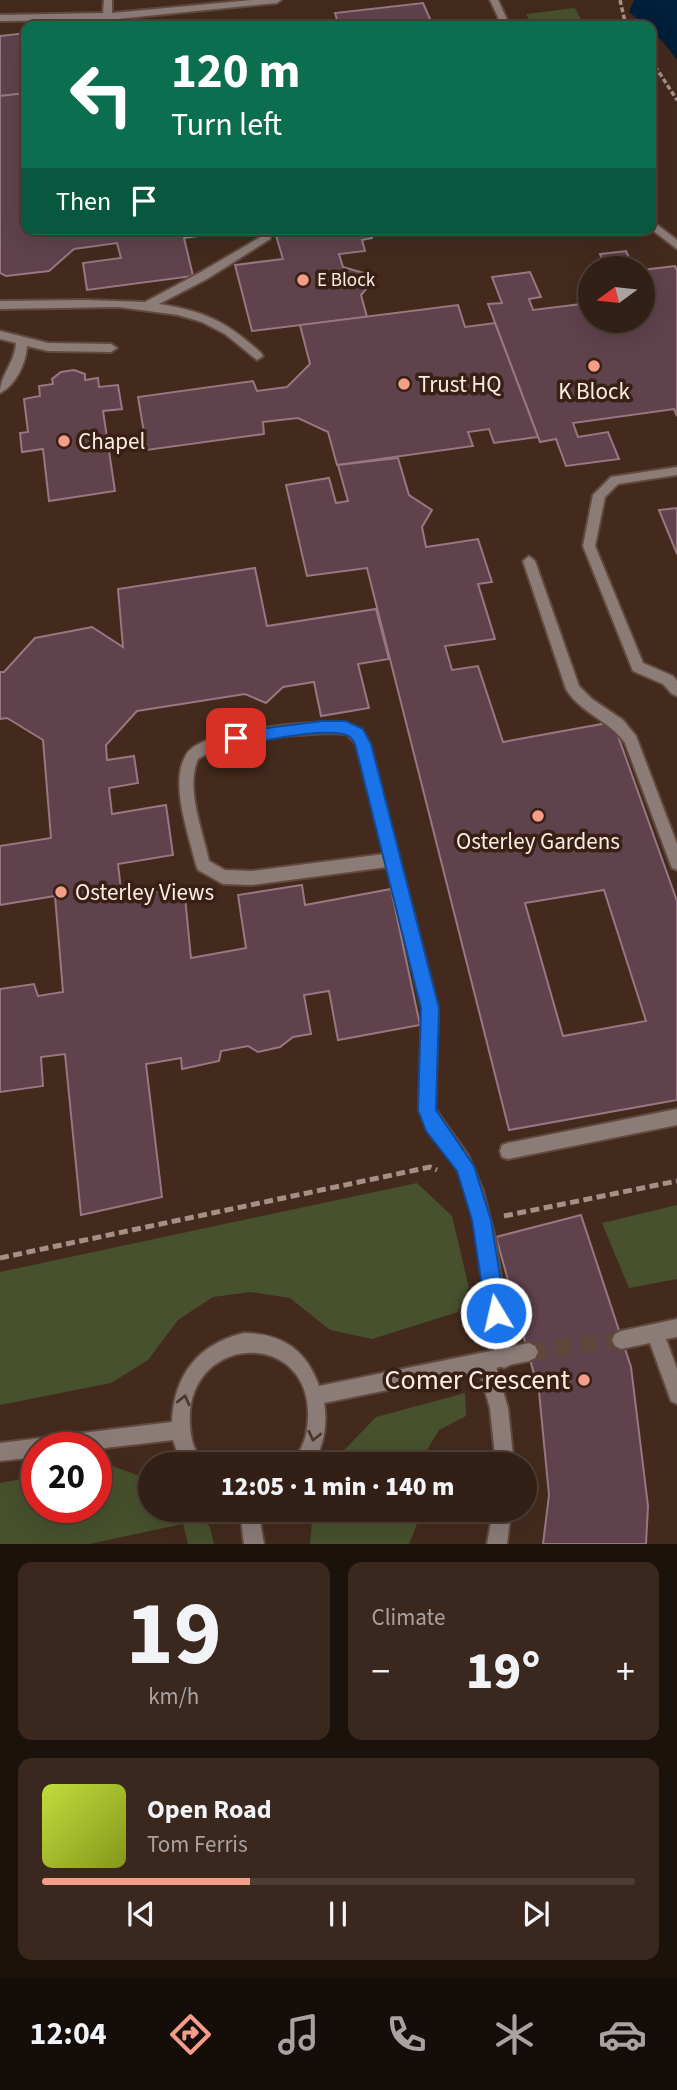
<!DOCTYPE html>
<meta charset="utf-8">
<style>
body{margin:0;font-family:"Source Sans 3",sans-serif;background:#3a281f;color:#f1f3f6;height:100vh;display:flex;flex-direction:column;font-size:26px;white-space:nowrap}
*{box-sizing:border-box;margin:0}
p{font-size:23px;color:#a8a3a1}
.icon{flex:none;width:38px;height:38px;fill:none;stroke:currentColor;stroke-width:2;stroke-linecap:round;stroke-linejoin:round}
.map{position:relative;height:1544px;overflow:hidden}
.sheet{display:flex;flex-direction:column;gap:18px;padding:18px;background:#1c120c;flex:1}
.sheet>*{flex:none}
.hud{position:absolute;left:21px;top:21px;width:635px;height:214px;border-radius:14px;box-shadow:0 7px 28px #0002,0 0 0 2px #4d3e35;background:#0b6e4f;color:#fff;overflow:hidden}
.needle{width:46px;rotate:255deg}
.buttons{position:absolute;left:578px;top:256px;display:grid;gap:14px}
.buttons a{display:grid;place-items:center;width:77px;height:77px;border-radius:50%;background:#322016;box-shadow:0 7px 28px #0002,0 0 0 2px #4d3e35;font-size:35px}
.speed{position:absolute;left:21px;top:1432px;display:flex;gap:14px;font-size:35px;font-weight:700;text-align:center}
.speed>*{display:grid;place-content:center;width:91px;height:91px;border-radius:50%;background:#322016;box-shadow:0 7px 28px #0002,0 0 0 2px #4d3e35;line-height:1}
.speed .limit{border:10px solid #d22;background:#fff;color:#111}
.pin{position:absolute;display:grid;place-items:center;width:60px;height:60px;color:#fff;margin:-30px;border-radius:14px;box-shadow:0 4px 10px #0006}
.me{position:absolute;width:77px;margin:-38px;rotate:351deg;stroke-linejoin:round;filter:drop-shadow(0 0 5px #0008)}
.turn{display:flex;align-items:center;gap:24px;height:147px;padding:0 35px;font-size:32px}
.turn .icon{width:91px;height:91px;stroke-width:2.5}
.turn b{display:block;font-size:49px;line-height:60px}
.then{display:flex;align-items:center;height:66px;padding:0 35px;background:#0003;gap:14px;font-size:26px}
.big{font-size:52px;font-weight:800;line-height:1.1}
.sheet .widget{flex:1;display:flex;flex-direction:column;justify-content:center;gap:10px;min-width:0;padding:0 24px;border-radius:14px;background:#3a281f}
.sheet .dial{align-items:center;gap:0}
.dial b{font-size:91px;line-height:1}
.song{display:flex;align-items:center;gap:21px}
.cover{width:84px;height:84px;border-radius:10px;background:linear-gradient(135deg,hsl(70 70% 55%),hsl(70 70% 35%))}
.played{height:7px;border-radius:4px;background:linear-gradient(90deg,#f49e89 35%,#4d3e35 35%)}
.keys{display:flex;justify-content:space-around;direction:ltr}
.heat{display:flex;justify-content:space-between;align-items:center;font-size:38px;direction:ltr}
.sheet .tiles{flex:1;display:grid;gap:18px;grid-template-columns:1fr 1fr}
.widget:last-child{grid-column:span 2}
.trip{position:absolute;left:138px;top:1452px;width:399px;height:70px;border-radius:35px;background:#322016;box-shadow:0 7px 28px #0002,0 0 0 2px #4d3e35;font-weight:800;line-height:70px;text-align:center}
.menu{display:flex;height:112px;justify-content:space-around;align-items:center;background:#140d09;color:#a8a3a1}
.menu .icon{width:49px;height:49px}
.menu .active{color:#f49e89}
.menu b{font-size:32px;color:#f1f3f6}
.map>svg:first-child{display:block}
.green{fill:#47512d}
.water{fill:#001f39}
.building{fill:#5f424c;stroke:#977782;stroke-width:2;fill-rule:evenodd}
.lines{fill:none;stroke-linecap:round;stroke-linejoin:round}
.minor-tunnel{stroke:#5f473b;stroke-width:17;stroke-dasharray:17 9;stroke-linecap:butt}
.service-casing{stroke:#61493d;stroke-width:4}
.minor-casing{stroke:#61493d;stroke-width:4}
.path-far1{stroke:#a49085;stroke-width:3.5;stroke-dasharray:5 2.5;stroke-linecap:butt}
.path{stroke:#a49085;stroke-width:5;stroke-dasharray:9 4.5;stroke-linecap:butt}
.service{fill:#8b7c78;fill-rule:evenodd}
.minor{fill:#8b7c78;fill-rule:evenodd}
.oneway{stroke:#4d372d}
.route{fill:#1a73e8;stroke:#114b97;stroke-width:2}
.poi-dot{fill:#f49e89;stroke:#382014;stroke-width:2.5}
.labels{text-anchor:middle;dominant-baseline:central;stroke-width:7;stroke-linejoin:round;paint-order:stroke}
.far-poi-label{font-size:19px;fill:#fcece3;stroke:#382014;text-anchor:start}
.poi-label{font-size:23px;fill:#fcece3;stroke:#382014;text-anchor:start}
.near-poi-label{font-size:28px;fill:#fcece3;stroke:#382014;text-anchor:end}
</style>
<div class="map">
<svg width="677" height="1544" viewBox="0 0 677 1544">
<rect width="100%" height="100%" fill="#432a1d"/>
<g class="green">
<polygon points="575,8 584,26 532,26 526,14"/>
<polygon points="417,1183 452,1216 469,1288 458,1312 372,1339 330,1330 290,1298 251,1292 213,1297 178,1320 148,1360 111,1383 0,1405 0,1272"/>
<polygon points="677,1205 677,1279 629,1288 602,1223"/>
<polygon points="465,1393 466,1416 439,1430 418,1465 330,1465 376,1417"/>
<polygon points="102,1462 150,1480 150,1510 195,1510 210,1527 214,1544 188,1544 183,1524 89,1544 0,1544 0,1483 37,1476 37,1507 96,1507 96,1464"/>
<polygon points="313,1510 421,1510 421,1514 409,1544 310,1544"/>
</g>
<polygon class="water" points="634,0 677,0 677,60 663,42 651,31 651,26 646,26 629,12"/>
<g class="building">
<polygon points="423,3 433,26 316,25 338,23 335,13"/>
<polygon points="26,33 26,93 0,96 0,36"/>
<polygon points="26,93 26,229 247,229 184,238 193,276 87,290 83,263 121,258 117,243 74,249 49,271 6,276 0,273 0,96"/>
<polygon points="274,229 370,229 372,238 362,240 365,251 339,254 343,267 364,273 368,287 361,295 367,317 252,331 235,265 283,259"/>
<polygon points="626,251 634,268 606,268 600,254"/>
<polygon points="675,266 677,271 677,416 674,409 573,423 578,437 608,432 619,459 566,466 556,439 540,442 488,304 502,303 492,277 530,272 541,297 529,299 533,310 590,303 590,320 642,320 642,270"/>
<polygon points="458,305 465,327 495,323 538,437 494,443 489,429 468,432 473,446 337,465 328,432 298,418 263,422 264,434 147,450 138,397 253,381 257,391 287,387 310,364 300,325"/>
<polygon points="74,370 85,374 85,380 98,378 99,387 118,385 122,409 103,411 115,491 49,501 43,449 22,452 20,433 28,432 24,399 40,396 39,386 53,384 52,379 61,372"/>
<path d="M398,458L409,495L432,510L422,527L426,547L478,539L492,582L478,584L495,639L445,646L452,670L478,666L503,742L613,722L677,901V1100L509,1130L367,568L307,576L286,485L329,478L336,503L348,501L338,465ZM604,890L646,1021L563,1036L525,903Z"/>
<polygon points="677,508 677,554 659,510"/>
<polygon points="255,568 267,626 376,609 389,659 358,664 369,708 321,716 314,682 283,687 266,703 245,694 137,711 106,745 107,760 134,756 138,783 109,788 112,814 166,805 173,855 118,864 122,898 184,887 191,958 246,948 238,895 302,885 305,905 391,889 420,1025 338,1040 329,991 304,995 311,1034 293,1037 280,1047 258,1052 248,1046 221,1051 219,1061 182,1069 181,1058 146,1064 162,1197 81,1215 65,1054 41,1057 43,1086 0,1092 0,989 34,984 38,996 63,992 55,896 0,905 0,846 51,838 43,740 7,718 0,719 0,672 4,672 35,638 92,627 123,647 118,589"/>
<polygon points="581,1215 631,1367 648,1506 646,1544 543,1544 549,1495 539,1392 496,1237"/>
</g>
<g class="lines">
<polyline class="minor-tunnel" points="529,1352 621,1340"/>
<defs>
<g id="service">
<polygon points="104,0 112,0 112,13 252,0 281,0 277,3 107,20 0,21 0,15 103,13"/>
<polygon points="490,0 498,0 510,26 502,26"/>
<polygon points="651,220 677,240 677,249 651,229"/>
<path d="M266,234L270,235V239L207,279L159,304C205,311 227,322 261,353L263,356L257,360L225,334L202,322L178,315L118,307L0,309V301L86,300L145,302L199,273Z"/>
<path d="M0,331L48,343L111,344L117,348L111,352L48,351L27,346C26,363 16,385 0,393C0,375 15,363 16,343L0,339Z"/>
<polygon points="677,467 677,475 618,484 605,497 595,546 643,663 673,676 677,681 677,696 672,694 663,684 633,671 583,546 593,495 611,477"/>
<path d="M529,556L535,561L579,686L592,699L623,720L636,736L677,844V870L672,868L670,863L625,743C609,720 580,713 566,689L523,561Z"/>
<path d="M332,722C352,723 361,726 370,744L438,1008L435,1109L468,1155L483,1191L495,1238L513,1359L510,1365L504,1368L498,1365L495,1359L478,1238L466,1191L456,1167L430,1132L419,1110L422,1008L387,867L252,885L223,884L198,870L196,865C189,836 173,792 182,764C184,759 186,753 190,750C212,729 301,723 332,722ZM332,733L347,734L356,744L384,854L252,871L225,870L209,861C203,831 185,789 198,759C231,737 293,735 332,733Z"/>
<polygon points="677,1109 677,1125 508,1159 502,1157 500,1151 502,1145 508,1143"/>
<polygon points="486,1354 492,1357 495,1363 508,1408 514,1465 496,1465 490,1408 477,1363 480,1357"/>
<polygon points="493,1510 511,1510 507,1544 487,1544"/>
</g>
<g id="minor">
<polygon points="677,1319 677,1337 666,1339 677,1369 677,1404 671,1401 650,1343 621,1349 615,1346 612,1340 615,1334 621,1331"/>
<path d="M244,1333C283,1334 306,1350 319,1386L529,1343L535,1346L538,1352L535,1358L529,1361L324,1403C328,1425 323,1446 313,1465H293C297,1455 303,1446 306,1435C328,1321 169,1328 192,1440C194,1449 199,1456 202,1465H182L173,1440L96,1449V1447H37V1457L0,1461V1443L172,1422C174,1375 198,1344 244,1333Z"/>
<polygon points="240,1510 258,1510 264,1544 244,1544"/>
</g>
</defs>
<use href="#service" class="service-casing"/>
<use href="#minor" class="minor-casing"/>
<g class="path-far1">
<polyline points="620,0 626,26"/>
<polyline points="651,60 677,100"/>
</g>
<g class="path">
<polyline points="504,1216 677,1181"/>
<polyline points="0,1258 430,1167 437,1170"/>
</g>
<use href="#service" class="service"/>
<use href="#minor" class="minor"/>
</g>
<defs><path id="oneway-chevron" d="M-2-3.5L2.5 0L-2 3.5" fill="none" stroke-width="1.6" stroke-linecap="round" stroke-linejoin="round" transform="scale(1.75)"/></defs>
<g class="oneway">
<use href="#oneway-chevron" transform="translate(184 1400) rotate(-77)"/>
<use href="#oneway-chevron" transform="translate(314 1436) rotate(103)"/>
</g>
<path class="route" d="M322,721H346L363,729L371,744L439,1008L436,1110L474,1166L491,1220L506,1313L504,1320L496,1323L489,1320L486,1313L472,1220L457,1171L426,1131L418,1110L421,1008L355,744C353,739 350,735 343,734C312,729 268,741 236,745L231,743L228,738L231,734L236,732Z"/>
<g class="poi-dot">
<circle cx="303" cy="280" r="7"/>
<circle cx="594" cy="366" r="7"/>
<circle cx="404" cy="384" r="7"/>
<circle cx="64" cy="441" r="7"/>
<circle cx="538" cy="816" r="7"/>
<circle cx="61" cy="892" r="7"/>
<circle cx="584" cy="1380" r="7"/>
</g>
<g class="labels">
<g class="far-poi-label">
<text x="317" y="280">E Block</text>
</g>
<g class="poi-label">
<text x="418" y="384">Trust HQ</text>
<text x="594" y="391" text-anchor="middle">K Block</text>
<text x="78" y="441">Chapel</text>
<text x="538" y="841" text-anchor="middle">Osterley Gardens</text>
<text x="75" y="892">Osterley Views</text>
</g>
<g class="near-poi-label">
<text x="570" y="1380">Comer Crescent</text>
</g>
</g>
</svg>
<div class="buttons">
<a><svg class="needle" viewBox="-14 -14 28 28"><path d="M0-13l5 13h-10z" fill="#e53935"/><path d="M0 13l5-13h-10z" fill="#a8a3a1"/></svg></a>
</div>
<div class="speed"><div class="limit">20</div></div>
<div class="pin" style="left:236px;top:738px;background:#d93025"><svg class="icon" aria-label="arrive" viewBox="0 0 24 24"><path d="M6 21V4h12l-3 4 3 4H6"/></svg></div>
<svg class="me" style="left:496px;top:1313px" viewBox="-20 -20 40 40"><circle r="17" fill="#1a73e8" stroke="#fff" stroke-width="3"/><path d="M0-11L8 9 0 5-8 9z" fill="#fff"/></svg>
<div class="trip">12:05 · 1 min · 140 m</div>
<div class="hud">
<div class="turn"><svg class="icon" aria-label="left" viewBox="0 0 24 24"><path d="M17 20v-9H6M10 6l-5 5 5 5"/></svg><div><b>120 m</b>Turn left</div></div>
<div class="then">Then<svg class="icon" aria-label="arrive" viewBox="0 0 24 24"><path d="M6 21V4h12l-3 4 3 4H6"/></svg></div>
</div>
</div>
<section class="sheet">
<div class="tiles">
<div class="widget dial"><b>19</b><p>km/h</p></div>
<div class="widget"><p>Climate</p>
<div class="heat"><a>−</a><b class="big">19°</b><a>+</a></div>
</div>
<div class="widget">
<div class="song"><i class="cover"></i><div><b>Open Road</b><p>Tom Ferris</p></div></div>
<div class="played"></div>
<div class="keys"><svg class="icon" aria-label="previous" viewBox="0 0 24 24"><path d="M18 5L8 12l10 7zM5 5v14"/></svg><svg class="icon" aria-label="pause" viewBox="0 0 24 24"><path d="M8 5v14M16 5v14"/></svg><svg class="icon" aria-label="next" viewBox="0 0 24 24"><path d="M6 5l10 7-10 7zM19 5v14"/></svg></div>
</div>
</div>
</section>
<nav class="menu">
<b>12:04</b>
<svg class="icon active" aria-label="directions" viewBox="0 0 24 24"><path d="M12 3l9 9-9 9-9-9zM9 14v-3h6M13 9l2 2-2 2"/></svg>
<svg class="icon" aria-label="music" viewBox="0 0 24 24"><path d="M9 18V5l10-2v13"/><circle cx="6" cy="18" r="3"/><circle cx="16" cy="16" r="3"/></svg>
<svg class="icon" aria-label="phone" viewBox="0 0 24 24"><path d="M5 4h4l2 5-3 2q2 4 5 5l2-3 5 2v4C11 20 4 13 5 4z"/></svg>
<svg class="icon" aria-label="climate" viewBox="0 0 24 24"><path d="M12 3v18M4 7l16 10M4 17L20 7"/></svg>
<svg class="icon" aria-label="car" viewBox="0 0 24 24"><path d="M5 17H2v-5l4-1 3-4h7l3 4 3 1v5h-3M9 17h6M6 11h13"/><circle cx="7" cy="17" r="2"/><circle cx="17" cy="17" r="2"/></svg>
</nav>
